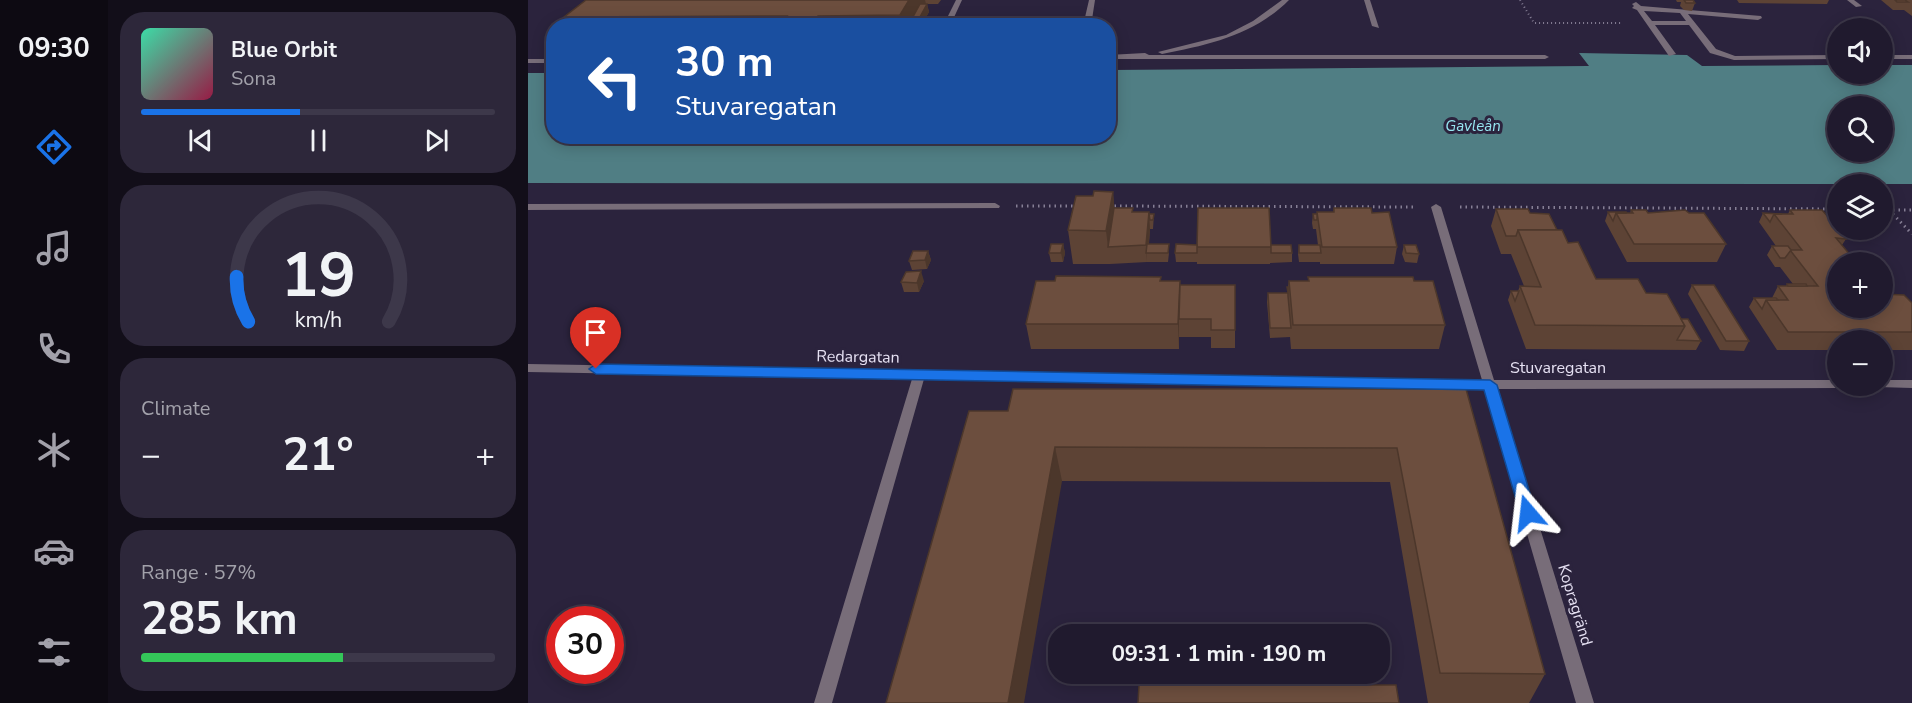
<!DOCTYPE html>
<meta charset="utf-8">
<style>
body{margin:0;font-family:"Nunito Sans",sans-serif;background:#2d273a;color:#f1f3f6;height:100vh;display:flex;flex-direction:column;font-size:22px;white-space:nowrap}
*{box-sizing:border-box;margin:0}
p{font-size:20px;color:#a2a1aa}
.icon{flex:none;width:33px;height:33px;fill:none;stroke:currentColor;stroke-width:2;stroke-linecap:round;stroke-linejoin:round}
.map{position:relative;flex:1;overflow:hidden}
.side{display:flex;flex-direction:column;gap:12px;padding:12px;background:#120e19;width:420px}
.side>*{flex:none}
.top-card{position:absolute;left:18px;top:18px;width:570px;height:126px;border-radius:24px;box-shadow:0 3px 15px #0003,0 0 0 2px #3d384a;background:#1a4fa0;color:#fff;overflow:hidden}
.buttons{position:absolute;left:1299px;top:18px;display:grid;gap:12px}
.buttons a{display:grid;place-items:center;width:66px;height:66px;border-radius:50%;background:#201a2e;box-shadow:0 3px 15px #0003,0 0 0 2px #3d384a;font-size:30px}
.speed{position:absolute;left:18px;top:606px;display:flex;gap:12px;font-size:30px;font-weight:700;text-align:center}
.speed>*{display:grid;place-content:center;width:78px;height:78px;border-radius:50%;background:#201a2e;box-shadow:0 3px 15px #0003,0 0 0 2px #3d384a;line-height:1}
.speed .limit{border:9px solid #d22;background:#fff;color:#111}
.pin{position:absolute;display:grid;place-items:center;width:51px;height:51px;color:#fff;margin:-62px -26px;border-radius:50% 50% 50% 0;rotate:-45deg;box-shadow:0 0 6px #0007}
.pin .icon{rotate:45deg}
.me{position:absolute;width:66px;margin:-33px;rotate:343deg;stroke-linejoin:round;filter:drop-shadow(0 0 4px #0008)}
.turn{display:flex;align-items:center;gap:21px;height:126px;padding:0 30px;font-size:27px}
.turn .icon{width:78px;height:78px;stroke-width:2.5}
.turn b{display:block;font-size:42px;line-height:51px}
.big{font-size:45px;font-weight:700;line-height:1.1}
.side .widget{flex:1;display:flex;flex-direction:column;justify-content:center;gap:9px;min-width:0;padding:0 21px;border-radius:24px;background:#2d273a}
.side .dial{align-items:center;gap:0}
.dial svg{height:156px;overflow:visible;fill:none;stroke:#3d384a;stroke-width:7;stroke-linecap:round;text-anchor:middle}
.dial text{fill:#f1f3f6;stroke:none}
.song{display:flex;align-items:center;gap:18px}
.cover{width:72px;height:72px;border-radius:9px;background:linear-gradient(135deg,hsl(160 70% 55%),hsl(340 70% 35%))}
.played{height:6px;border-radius:3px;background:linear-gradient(90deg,#1a73e8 45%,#3d384a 45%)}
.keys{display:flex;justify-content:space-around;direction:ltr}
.heat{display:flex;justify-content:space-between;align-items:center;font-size:33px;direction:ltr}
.charge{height:9px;border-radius:4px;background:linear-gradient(90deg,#34c759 57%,#3d384a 0)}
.trip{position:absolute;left:520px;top:624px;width:342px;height:60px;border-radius:24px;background:#201a2e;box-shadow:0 3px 15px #0003,0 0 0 2px #3d384a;font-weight:700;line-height:60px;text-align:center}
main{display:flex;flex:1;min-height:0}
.tabs{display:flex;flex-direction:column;width:108px;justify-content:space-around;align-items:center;background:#0d0a12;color:#a2a1aa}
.tabs .icon{width:42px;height:42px}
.tabs .active{color:#1a73e8}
.tabs b{font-size:27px;color:#f1f3f6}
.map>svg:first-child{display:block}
.water{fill:#507e84;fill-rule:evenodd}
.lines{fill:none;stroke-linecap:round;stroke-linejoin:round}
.path-far1{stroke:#867f95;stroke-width:2;stroke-dasharray:1 3;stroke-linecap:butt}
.path{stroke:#867f95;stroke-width:3;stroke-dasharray:1.5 4;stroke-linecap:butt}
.lane{fill:#786d79;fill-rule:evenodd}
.street{fill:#786d79;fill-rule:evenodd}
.wall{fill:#5d4335}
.shaded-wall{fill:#4c372b}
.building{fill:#6c4e3e;stroke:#4c372b;stroke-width:1.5}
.route{fill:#1a73e8;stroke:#114b97;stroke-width:1.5}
.labels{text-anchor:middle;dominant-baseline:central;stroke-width:6;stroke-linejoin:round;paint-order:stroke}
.far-water-label{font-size:15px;font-style:italic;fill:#97e8f3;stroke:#2b233d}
.street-label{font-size:16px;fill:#e6e1f3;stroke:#2b233d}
</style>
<main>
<nav class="tabs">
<b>09:30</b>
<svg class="icon active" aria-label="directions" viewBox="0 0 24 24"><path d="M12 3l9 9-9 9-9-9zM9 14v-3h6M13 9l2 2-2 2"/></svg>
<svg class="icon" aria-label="music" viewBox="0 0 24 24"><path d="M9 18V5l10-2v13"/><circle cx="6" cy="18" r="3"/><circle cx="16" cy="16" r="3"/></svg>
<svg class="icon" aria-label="phone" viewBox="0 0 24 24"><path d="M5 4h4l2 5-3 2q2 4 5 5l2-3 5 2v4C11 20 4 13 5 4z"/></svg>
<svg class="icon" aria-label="climate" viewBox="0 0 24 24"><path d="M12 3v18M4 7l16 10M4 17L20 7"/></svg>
<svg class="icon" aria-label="car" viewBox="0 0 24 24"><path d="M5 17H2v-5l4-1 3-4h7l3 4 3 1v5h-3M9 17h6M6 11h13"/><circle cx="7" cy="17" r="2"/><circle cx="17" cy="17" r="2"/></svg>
<svg class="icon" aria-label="filters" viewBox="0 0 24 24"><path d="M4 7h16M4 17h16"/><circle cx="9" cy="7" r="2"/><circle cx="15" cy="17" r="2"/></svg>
</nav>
<section class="side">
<div class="widget">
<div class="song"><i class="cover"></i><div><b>Blue Orbit</b><p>Sona</p></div></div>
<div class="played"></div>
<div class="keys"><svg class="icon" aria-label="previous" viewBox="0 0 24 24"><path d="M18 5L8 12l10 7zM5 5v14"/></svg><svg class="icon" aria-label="pause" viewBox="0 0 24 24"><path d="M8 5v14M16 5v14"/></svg><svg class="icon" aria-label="next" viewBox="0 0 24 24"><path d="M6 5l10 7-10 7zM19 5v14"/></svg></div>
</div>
<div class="widget dial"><svg viewBox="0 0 100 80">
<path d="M14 69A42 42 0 1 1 86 69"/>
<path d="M14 69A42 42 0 0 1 8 46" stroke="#1a73e8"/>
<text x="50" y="56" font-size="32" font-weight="700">19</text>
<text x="50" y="72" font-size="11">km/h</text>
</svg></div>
<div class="widget"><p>Climate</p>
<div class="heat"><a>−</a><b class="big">21°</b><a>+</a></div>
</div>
<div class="widget"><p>Range · 57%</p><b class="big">285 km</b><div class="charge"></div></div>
</section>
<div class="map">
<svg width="1384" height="703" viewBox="0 0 1384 703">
<rect width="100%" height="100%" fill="#2b233d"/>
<path class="water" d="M1051,53L1159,55L1174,66L1309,65L1310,74H1354L1355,65H1384V184L0,183V73H25L26,136H580L581,70L1061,66ZM1310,106H1354V152H1310Z"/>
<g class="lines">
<polyline class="path-far1" points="992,0 1006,23 1093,23"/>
<g class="path">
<polyline points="488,206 550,206"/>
<polyline points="581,206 886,207"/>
<polyline points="932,207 1310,209"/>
<polyline points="1354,210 1384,210"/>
<polyline points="1361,210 1384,234"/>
</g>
<g class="lane">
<polygon points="428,0 434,0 422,26 415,26"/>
<polygon points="561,0 567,0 563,26 555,26"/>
<path d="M754,0H761C726,35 681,45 634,54L630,52L698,35L725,21Z"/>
<polygon points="836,0 842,0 851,28 844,26"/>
<polygon points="1319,0 1326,0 1334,6 1328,7"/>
<path d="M1108,2L1113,6L1233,16L1234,18L1230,20L1160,14L1188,49L1207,56L1310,55V59L1206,60L1182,53L1161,25H1127L1148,54L1141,56L1109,10L1104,8L1106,6L1104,4ZM1116,11L1152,13L1158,21H1124Z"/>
<polygon points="617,53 621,55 1017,55 1021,57 1017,59 580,59 580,55"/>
<rect x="1354" y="55" width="30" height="4"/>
<rect x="0" y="59" width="26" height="4"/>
<polygon points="467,203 472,206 471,208 0,210 0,204"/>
</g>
<g class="street">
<polygon points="908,204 913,207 966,380 1310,380 1310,386 1315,386 1310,388 969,389 1066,703 1048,703 957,389 396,379 304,703 286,703 384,379 0,372 0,364 954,380 903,207"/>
<polygon points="1354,380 1384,380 1384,388 1350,387 1349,386 1354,386"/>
</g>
</g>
<g class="wall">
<polygon points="58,0 413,0 410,4 398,4 399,4 401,12 393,26 41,26 36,17"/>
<polygon points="1148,0 1165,0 1167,3 1164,11 1156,10 1152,6 1153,2 1149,2"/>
<polygon points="1209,0 1301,0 1299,4 1211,3"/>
<polygon points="1353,0 1384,0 1384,16 1376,10 1365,10"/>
<polygon points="585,192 586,208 605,208 605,212 626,214 625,229 622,229 621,244 641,253 640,262 619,262 582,264 545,264 540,230 565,196"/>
<polygon points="806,208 844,213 869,247 866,264 792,264 792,262 771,262 770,254 771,245 790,245 788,229 785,229 784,223 785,214 805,212"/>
<polygon points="968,209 1002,213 1029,230 1068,279 1118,293 1153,319 1173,341 1168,350 998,349 980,300 983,291 990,291 992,286 996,286 983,254 973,254 963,226"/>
<polygon points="1103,210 1119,212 1198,244 1189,262 1099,262 1077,221 1080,212 1102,213"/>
<polygon points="1262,210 1318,239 1314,245 1310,308 1363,294 1384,303 1384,350 1354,350 1354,340 1310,340 1310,350 1249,350 1221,307 1226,298 1244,298 1250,286 1258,286 1259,284 1265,284 1252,267 1247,267 1239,255 1244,246 1248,246 1231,222 1235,213 1260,214"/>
<polygon points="535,244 537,253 535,262 523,262 521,253"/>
<polygon points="669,245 743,245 764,253 764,262 742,263 742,264 669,264 669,259 669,262 648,262 647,253"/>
<polygon points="876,245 891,254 889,263 877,262 874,254"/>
<polygon points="400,251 403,260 399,269 384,270 381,261"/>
<polygon points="780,277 886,281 917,325 911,349 763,349 762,337 742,338 739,302 740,293 759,293 761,281 780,281"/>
<polygon points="396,281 391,292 376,292 373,282"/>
<polygon points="633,281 652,287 707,330 707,348 683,348 683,337 651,337 651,349 503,349 498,324"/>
<polygon points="1164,285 1221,341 1216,351 1192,350 1160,294"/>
<polygon points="938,389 1017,674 1001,703 900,703 862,482 534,481 480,411"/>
</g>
<g class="shaded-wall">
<polygon points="381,0 397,0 398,4 386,26 375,26 372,15"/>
<polygon points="399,4 401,12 393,26 387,26"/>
<polygon points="290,16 294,26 288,26 286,21"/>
<polygon points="585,192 588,225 580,247 578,231"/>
<polygon points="621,212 622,229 620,253 618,253 619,262 618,245"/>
<polygon points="535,244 537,253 535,262 533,253"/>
<polygon points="400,251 403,260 399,269 397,260"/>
<polygon points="393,271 396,281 391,292 389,283"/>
<polygon points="652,281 651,319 651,349 650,324"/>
<polygon points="527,447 534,481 496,703 480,703"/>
</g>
<g class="building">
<polygon points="58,0 381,0 372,15 290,16 286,21 255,21 259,16 36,17"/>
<polygon points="1156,0 1165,0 1167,3 1158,3"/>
<polygon points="1367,0 1377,0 1380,2 1369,2"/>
<polygon points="392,4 399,4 387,26 380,26"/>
<polygon points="566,191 585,192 578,231 540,230 548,196 565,196"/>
<polygon points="586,208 605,208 604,212 621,212 618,245 580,247"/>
<polygon points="670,208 741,208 743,247 669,247"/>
<polygon points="806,208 843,208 844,213 861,212 869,247 794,247 789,212 806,212"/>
<polygon points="968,209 1000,209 1002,213 1021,214 1029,230 990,230 988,236 978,236"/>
<polygon points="1103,210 1118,210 1120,213 1157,210 1161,213 1176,213 1198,244 1106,244 1088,213 1105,213"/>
<polygon points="1262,210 1294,210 1310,228 1310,230 1311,230 1318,239 1308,238 1328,262 1310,262 1310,308 1354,308 1354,294 1376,295 1384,303 1384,332 1260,332 1238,300 1260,300 1250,286 1290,286 1262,250 1274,250 1246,214 1265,214"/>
<polygon points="1080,212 1098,212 1098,213 1088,213 1085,221"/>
<polygon points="1235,213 1254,214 1246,214 1242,222"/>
<polygon points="621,214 626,214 625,220 622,220"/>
<polygon points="785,214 789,214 789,220 786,220"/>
<polygon points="990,230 1034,230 1040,243 1050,242 1068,279 1110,279 1118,293 1139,294 1157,326 1007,325 992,286 1013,287"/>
<polygon points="523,244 535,244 533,253 521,253"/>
<polygon points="619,244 641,244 640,253 618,253"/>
<polygon points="648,244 669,245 669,253 647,253"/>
<polygon points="743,245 763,245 764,253 743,253"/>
<polygon points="771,245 792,245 793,253 771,253"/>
<polygon points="876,245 888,245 891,254 878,253"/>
<polygon points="1244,246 1260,246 1263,250 1257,258 1252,258"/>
<polygon points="385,251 400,251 397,260 381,261"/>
<polygon points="393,271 389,283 373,282 378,272"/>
<polygon points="528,276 633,277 632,281 652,281 650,324 498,324 508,281 527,281"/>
<polygon points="780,277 885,277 886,281 905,281 917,325 765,325 761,281 781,281"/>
<polygon points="1259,284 1278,284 1279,286 1260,286"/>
<polygon points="652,285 707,285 707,330 683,330 683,319 651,319"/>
<polygon points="1164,285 1186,285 1221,341 1198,341"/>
<polygon points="759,287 760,287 760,296 763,328 742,328 740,293 760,293"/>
<polygon points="983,291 991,291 987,301"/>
<polygon points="1354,292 1361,292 1363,294 1355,294"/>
<polygon points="1226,298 1248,298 1250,300 1238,300 1234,309"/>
<polygon points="1153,319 1160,319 1173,341 1149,340 1157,326"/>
<polygon points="485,389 938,389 1017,674 912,673 869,448 527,447 480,703 358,703 441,411 480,411"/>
<polygon points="611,685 868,685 871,703 610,703"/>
</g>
<polygon class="route" points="68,364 962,380 969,385 1008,513 1006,518 994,518 992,513 956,390 68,374 61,369"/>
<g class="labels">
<g class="far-water-label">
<text x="945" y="126">Gavleån</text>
</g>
<g class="street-label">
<text transform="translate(330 357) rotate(1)">Redargatan</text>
<text x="1030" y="368">Stuvaregatan</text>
<text transform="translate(1047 605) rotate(73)">Kopragränd</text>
</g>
</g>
</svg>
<div class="buttons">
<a><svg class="icon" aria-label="sound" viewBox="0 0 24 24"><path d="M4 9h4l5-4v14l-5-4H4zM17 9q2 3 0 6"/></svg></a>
<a><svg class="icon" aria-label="search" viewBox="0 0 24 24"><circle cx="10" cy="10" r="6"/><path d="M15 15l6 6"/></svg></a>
<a><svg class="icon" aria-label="layers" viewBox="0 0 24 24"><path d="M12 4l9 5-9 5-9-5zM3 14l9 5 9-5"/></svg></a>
<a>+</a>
<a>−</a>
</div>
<div class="speed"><div class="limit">30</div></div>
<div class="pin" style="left:68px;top:369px;background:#d93025"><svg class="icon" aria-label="arrive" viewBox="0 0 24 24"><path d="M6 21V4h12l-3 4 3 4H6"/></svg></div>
<svg class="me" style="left:1000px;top:513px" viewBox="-20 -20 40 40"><path d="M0-17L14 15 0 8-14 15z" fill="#1a73e8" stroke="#fff" stroke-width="4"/></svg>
<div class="trip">09:31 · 1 min · 190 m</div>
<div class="top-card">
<div class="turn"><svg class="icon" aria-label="left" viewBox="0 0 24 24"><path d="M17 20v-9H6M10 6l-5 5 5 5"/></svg><div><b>30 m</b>Stuvaregatan</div></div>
</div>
</div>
</main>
